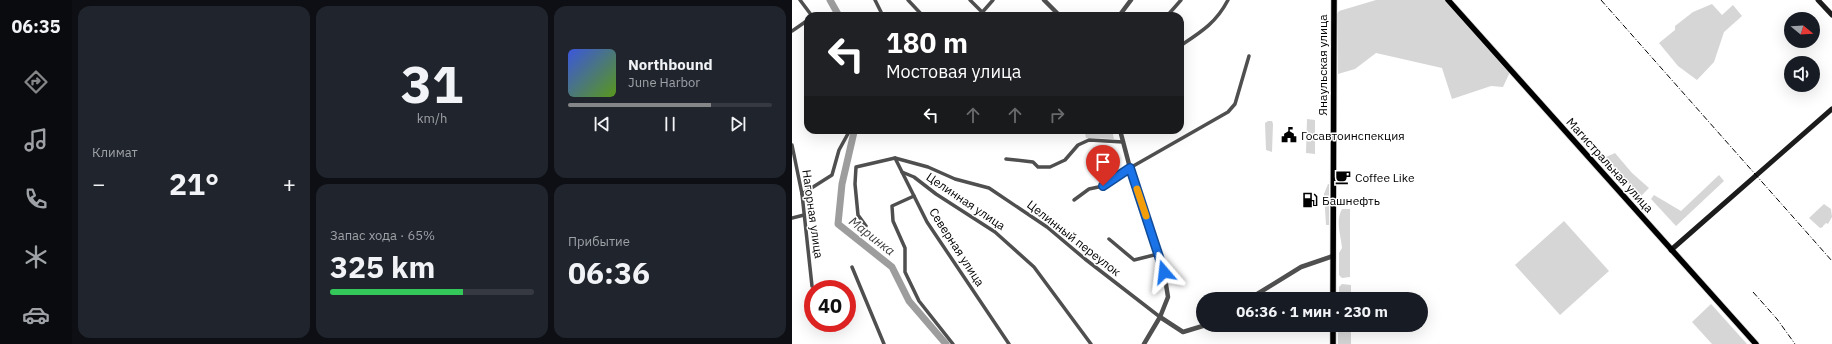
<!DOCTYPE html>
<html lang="ru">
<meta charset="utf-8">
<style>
body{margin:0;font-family:"IBM Plex Sans",sans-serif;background:#20242c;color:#f1f3f6;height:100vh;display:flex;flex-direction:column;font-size:15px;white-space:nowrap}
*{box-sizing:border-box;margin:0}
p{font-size:13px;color:#9ea1a6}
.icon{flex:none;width:22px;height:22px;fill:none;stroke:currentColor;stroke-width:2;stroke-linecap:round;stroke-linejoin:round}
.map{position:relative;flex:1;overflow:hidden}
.panel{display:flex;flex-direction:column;gap:6px;padding:6px;background:#0d0f14;width:720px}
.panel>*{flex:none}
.banner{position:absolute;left:12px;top:12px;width:380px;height:122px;border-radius:12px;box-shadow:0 4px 16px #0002;background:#202124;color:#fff;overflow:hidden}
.needle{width:26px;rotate:108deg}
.buttons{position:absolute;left:992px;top:12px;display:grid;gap:8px}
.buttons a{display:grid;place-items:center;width:36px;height:36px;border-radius:50%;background:#171b24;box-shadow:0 4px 16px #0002;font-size:20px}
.speed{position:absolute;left:12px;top:280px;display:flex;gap:8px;font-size:20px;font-weight:700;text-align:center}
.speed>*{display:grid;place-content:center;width:52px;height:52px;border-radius:50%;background:#171b24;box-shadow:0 4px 16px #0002;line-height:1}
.speed .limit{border:6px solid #d22;background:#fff;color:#111}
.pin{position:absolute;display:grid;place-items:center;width:34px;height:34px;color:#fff;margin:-41px -17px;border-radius:50% 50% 50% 0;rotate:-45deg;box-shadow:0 0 4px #0007}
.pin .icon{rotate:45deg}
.me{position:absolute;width:44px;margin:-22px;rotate:343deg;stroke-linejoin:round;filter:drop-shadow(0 0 3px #0008)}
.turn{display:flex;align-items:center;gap:14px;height:84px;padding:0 16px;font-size:18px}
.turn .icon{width:52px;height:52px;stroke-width:2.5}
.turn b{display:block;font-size:28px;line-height:34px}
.lanes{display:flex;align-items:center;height:38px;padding:0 16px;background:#0003;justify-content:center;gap:20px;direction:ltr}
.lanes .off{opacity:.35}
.big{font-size:30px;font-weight:700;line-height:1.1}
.panel .tile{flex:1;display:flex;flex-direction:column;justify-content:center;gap:6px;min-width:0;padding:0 14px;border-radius:12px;background:#20242c}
.panel .dial{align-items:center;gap:0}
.dial b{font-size:52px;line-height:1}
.song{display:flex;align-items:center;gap:12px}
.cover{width:48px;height:48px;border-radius:6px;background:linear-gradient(135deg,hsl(230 70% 55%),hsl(90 70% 35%))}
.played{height:4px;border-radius:2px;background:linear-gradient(90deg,#858687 70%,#363941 70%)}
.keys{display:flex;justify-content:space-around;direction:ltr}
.heat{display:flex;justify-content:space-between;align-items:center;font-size:22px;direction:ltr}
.charge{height:6px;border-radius:3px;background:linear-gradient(90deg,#34c759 65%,#363941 0)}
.panel .tiles{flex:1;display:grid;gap:6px;grid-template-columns:repeat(3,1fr)}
.tile:first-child{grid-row:span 2}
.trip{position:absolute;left:404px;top:292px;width:232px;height:40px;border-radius:20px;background:#171b24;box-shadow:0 4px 16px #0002;font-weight:700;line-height:40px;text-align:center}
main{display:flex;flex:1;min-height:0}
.menu{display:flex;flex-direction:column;width:72px;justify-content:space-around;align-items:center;background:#090b0e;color:#9ea1a6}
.menu .icon{width:28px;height:28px}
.menu .on{color:#858687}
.menu b{font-size:18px;color:#f1f3f6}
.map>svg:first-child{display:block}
.green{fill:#d6d6d6}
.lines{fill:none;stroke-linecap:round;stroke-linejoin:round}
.river{stroke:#9d9d9d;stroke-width:7}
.primary-casing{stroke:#dbdbdb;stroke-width:7}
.minor{stroke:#4f4f4f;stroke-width:3.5}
.tertiary{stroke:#4f4f4f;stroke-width:4.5}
.secondary{stroke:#1c1c1c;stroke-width:5}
.primary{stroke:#000;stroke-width:5.5}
.rail{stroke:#000;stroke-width:1;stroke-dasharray:6 2 1 2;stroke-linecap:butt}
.route-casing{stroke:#114b97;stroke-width:10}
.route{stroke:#1a73e8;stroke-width:7}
.slow{stroke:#f59e0b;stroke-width:7}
.labels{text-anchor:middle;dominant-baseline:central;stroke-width:3;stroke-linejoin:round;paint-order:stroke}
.street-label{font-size:12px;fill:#000;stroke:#fff}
.poi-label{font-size:12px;fill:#000;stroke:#fff;text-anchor:start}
.water-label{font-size:13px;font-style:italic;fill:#3e3e3e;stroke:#fff}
</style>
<main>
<nav class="menu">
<b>06:35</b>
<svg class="icon on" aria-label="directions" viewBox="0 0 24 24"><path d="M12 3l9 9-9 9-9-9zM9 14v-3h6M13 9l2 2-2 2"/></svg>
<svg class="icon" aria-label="music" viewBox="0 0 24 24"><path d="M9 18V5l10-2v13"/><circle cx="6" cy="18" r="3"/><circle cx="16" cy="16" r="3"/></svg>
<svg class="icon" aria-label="phone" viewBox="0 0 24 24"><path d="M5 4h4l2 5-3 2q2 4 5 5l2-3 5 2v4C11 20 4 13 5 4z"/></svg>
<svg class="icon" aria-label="climate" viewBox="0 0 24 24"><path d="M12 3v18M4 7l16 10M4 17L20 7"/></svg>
<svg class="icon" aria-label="car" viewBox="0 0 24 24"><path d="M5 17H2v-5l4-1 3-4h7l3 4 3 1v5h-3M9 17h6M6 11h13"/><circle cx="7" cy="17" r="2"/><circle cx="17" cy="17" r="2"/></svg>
</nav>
<section class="panel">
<div class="tiles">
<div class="tile"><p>Климат</p>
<div class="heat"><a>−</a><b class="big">21°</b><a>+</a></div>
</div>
<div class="tile dial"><b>31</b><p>km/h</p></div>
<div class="tile">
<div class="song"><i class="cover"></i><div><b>Northbound</b><p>June Harbor</p></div></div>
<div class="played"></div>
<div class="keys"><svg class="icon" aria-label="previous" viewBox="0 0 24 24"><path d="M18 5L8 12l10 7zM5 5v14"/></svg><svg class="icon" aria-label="pause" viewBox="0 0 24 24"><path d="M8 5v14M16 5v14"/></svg><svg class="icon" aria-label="next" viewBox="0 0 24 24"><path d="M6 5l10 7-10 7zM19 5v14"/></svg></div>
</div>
<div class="tile"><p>Запас хода · 65%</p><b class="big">325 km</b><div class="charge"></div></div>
<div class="tile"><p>Прибытие</p><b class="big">06:36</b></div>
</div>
</section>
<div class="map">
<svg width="1040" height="344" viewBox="0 0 1040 344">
<rect width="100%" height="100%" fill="#fff"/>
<g class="green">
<polygon points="584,0 653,0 718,72 711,87 699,86 660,99 650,68 584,53 563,69 546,74 545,14 547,11"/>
<polygon points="920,4 930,15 941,5 950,16 932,32 922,62 905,80 886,66 867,43 883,30 883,26 901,12"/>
<polygon points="515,119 523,120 523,154 514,153"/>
<polygon points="476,121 480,121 481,124 480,152 474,150 473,123"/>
<polygon points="294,130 320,130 322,139 294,138 293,133"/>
<polygon points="823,153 840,173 857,188 848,197 814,157"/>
<polygon points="927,175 932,181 884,226 859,199 862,195 889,211"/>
<polygon points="536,184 537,184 537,225 534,225 532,194"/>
<polygon points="1032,204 1039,209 1040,217 1036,224 1034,223 1031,226 1031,227 1028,228 1017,218"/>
<path d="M550,209H558V277L550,278L547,275V253L550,248C549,235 543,222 550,209Z"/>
<polygon points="772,221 817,271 768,315 723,265"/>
<polygon points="550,284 559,285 559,299 547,299 547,287"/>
<polygon points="919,304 955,344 920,344 900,322"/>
<rect x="546" y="325" width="13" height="19"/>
</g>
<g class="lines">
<g class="river">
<polyline points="38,0 47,16"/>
<polyline points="64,130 62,132 50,184 46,224 100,267 117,301 154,344"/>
</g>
<defs>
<g id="primary">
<polyline points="656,0 964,344"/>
<polyline points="541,299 542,0"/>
<polyline points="541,344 541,325"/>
</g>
</defs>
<use href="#primary" class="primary-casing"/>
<g class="minor">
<polyline points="8,0 20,16"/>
<polyline points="83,0 91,16"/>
<polyline points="116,0 131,16"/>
<polyline points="178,0 194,16"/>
<polyline points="187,16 201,0"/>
<polyline points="375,16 389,0"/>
<polyline points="0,31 16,20"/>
<path d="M388,46C409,32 424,23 436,0"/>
<polyline points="0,145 10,194 20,286"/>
<polyline points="103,158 135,222 217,344"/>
<polyline points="214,159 241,162 246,167 258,167 273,160 286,145 297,140 331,142"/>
<polyline points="110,172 122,177 144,194 203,232 242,267 299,344"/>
<polyline points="10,194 40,175 47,150 58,130"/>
<polyline points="122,196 100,206 101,221 113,248 113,272 127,301 161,344"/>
<polyline points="282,200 297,189 311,186 329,173 436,112 443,104 457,56"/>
<polyline points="0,218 12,215"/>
<polyline points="74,226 66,215 63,184 64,167 103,158 136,167 163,179 197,188 255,227 293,259 368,317"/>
<polyline points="317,239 342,260 366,254"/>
<polyline points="60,267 92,344"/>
</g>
<g class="tertiary">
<polyline points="252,0 268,16"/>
<polyline points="327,16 339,0"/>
<polyline points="328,130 338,168 372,272 376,297 368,317 352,344"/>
<polyline points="457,299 509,267 541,256"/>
<polyline points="368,317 391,332 414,325"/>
</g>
<g class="secondary">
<polyline points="1026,0 1040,15"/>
<polyline points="879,250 1040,109"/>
</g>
<use href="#primary" class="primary"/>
<g class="rail">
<polyline points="809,0 1040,261"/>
<polyline points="961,292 985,319 1003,344"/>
</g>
</g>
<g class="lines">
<defs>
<polyline id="route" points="311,186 338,168 372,272"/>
</defs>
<use href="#route" class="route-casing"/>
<use href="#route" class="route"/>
<polyline class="slow" points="345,189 354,216"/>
</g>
<defs>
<symbol id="civic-bare" viewBox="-9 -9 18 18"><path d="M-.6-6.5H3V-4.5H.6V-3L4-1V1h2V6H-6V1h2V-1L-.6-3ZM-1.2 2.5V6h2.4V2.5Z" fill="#000" stroke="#fff" stroke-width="2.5" paint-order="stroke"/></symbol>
<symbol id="cafe-bare" viewBox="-9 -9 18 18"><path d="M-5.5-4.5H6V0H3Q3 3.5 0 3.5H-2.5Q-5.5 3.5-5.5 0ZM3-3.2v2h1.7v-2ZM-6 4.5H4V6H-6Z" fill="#000" stroke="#fff" stroke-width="2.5" paint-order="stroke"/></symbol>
<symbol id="fuel-bare" viewBox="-9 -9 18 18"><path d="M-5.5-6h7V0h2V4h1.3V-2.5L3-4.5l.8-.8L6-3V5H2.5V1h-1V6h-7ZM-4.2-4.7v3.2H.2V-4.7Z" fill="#000" stroke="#fff" stroke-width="2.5" paint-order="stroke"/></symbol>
</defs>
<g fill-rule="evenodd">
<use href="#civic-bare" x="486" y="124" width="22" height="22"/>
<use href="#cafe-bare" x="540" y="166" width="22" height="22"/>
<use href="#fuel-bare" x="507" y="189" width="22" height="22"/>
</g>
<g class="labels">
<g class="street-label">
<text transform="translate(530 65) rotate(-90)">Янаульская улица</text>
<text transform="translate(818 165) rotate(48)">Магистральная улица</text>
<text transform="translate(174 201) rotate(34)">Целинная улица</text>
<text transform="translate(21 214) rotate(82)">Нагорная улица</text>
<text transform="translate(282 238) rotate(38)">Целинный переулок</text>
<text transform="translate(165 247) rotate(57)">Северная улица</text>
</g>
<g class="poi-label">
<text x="509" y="135">Госавтоинспекция</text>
<text x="563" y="177">Coffee Like</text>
<text x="530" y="200">Башнефть</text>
</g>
<g class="water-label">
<text transform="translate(80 236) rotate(38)">Маринка</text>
</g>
</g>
</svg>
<div class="buttons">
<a><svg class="needle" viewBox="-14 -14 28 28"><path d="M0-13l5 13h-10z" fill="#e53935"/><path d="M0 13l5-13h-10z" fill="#9ea1a6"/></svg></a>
<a><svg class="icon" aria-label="sound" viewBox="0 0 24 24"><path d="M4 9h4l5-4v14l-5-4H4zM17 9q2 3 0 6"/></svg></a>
</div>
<div class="speed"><div class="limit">40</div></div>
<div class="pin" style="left:311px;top:186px;background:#d93025"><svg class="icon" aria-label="arrive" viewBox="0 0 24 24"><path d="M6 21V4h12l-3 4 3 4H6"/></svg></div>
<svg class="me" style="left:372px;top:272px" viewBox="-20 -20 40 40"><path d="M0-17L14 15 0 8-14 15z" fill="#1a73e8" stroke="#fff" stroke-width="4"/></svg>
<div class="trip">06:36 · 1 мин · 230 m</div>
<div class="banner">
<div class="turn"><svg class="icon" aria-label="left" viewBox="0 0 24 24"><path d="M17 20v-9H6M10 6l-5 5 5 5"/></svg><div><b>180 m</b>Мостовая улица</div></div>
<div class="lanes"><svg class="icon" aria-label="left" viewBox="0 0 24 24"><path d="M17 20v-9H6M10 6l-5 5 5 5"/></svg><svg class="icon off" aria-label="ahead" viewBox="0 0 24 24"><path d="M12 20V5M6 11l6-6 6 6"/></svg><svg class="icon off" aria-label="ahead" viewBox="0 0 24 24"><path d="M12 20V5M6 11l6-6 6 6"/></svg><svg class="icon off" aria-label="right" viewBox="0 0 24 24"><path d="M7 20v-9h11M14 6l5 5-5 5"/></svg></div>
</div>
</div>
</main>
